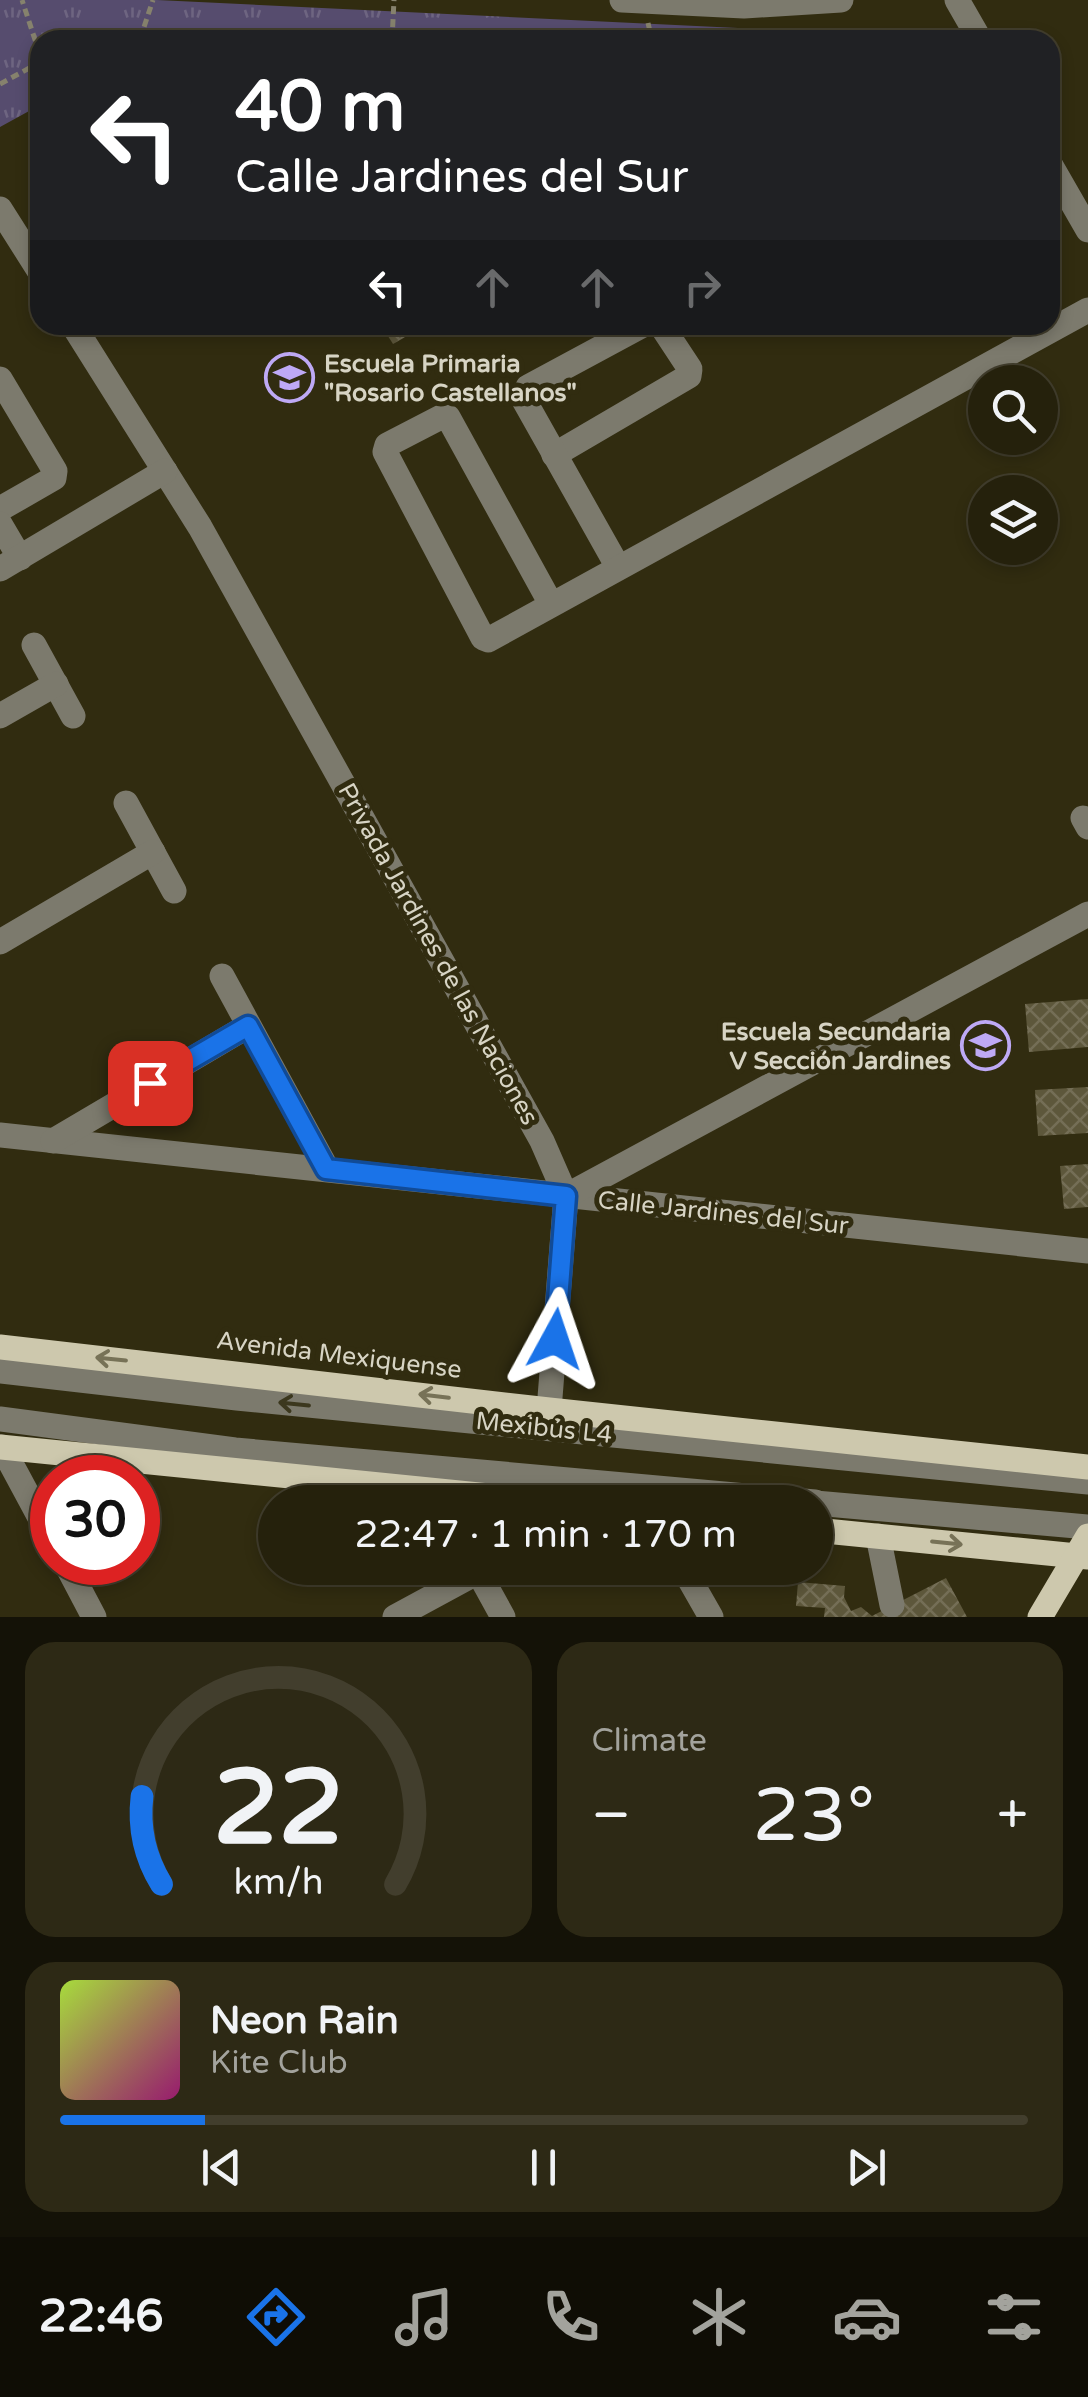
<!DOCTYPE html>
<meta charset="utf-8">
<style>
body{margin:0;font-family:"Varela Round",sans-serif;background:#2d2915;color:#f1f3f6;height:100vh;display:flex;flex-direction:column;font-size:38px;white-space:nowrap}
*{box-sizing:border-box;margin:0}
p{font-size:32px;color:#a3a39d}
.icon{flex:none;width:55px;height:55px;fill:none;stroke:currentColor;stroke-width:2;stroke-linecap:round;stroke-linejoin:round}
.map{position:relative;height:1617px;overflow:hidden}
.details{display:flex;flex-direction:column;gap:25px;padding:25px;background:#141207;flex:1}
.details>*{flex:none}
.top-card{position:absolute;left:30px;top:30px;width:1030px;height:305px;border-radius:30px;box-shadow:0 5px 15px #0003,0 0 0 2px #423e2d;background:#202124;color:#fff;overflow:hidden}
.fabs{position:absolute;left:968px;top:365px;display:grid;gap:20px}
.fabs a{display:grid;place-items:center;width:90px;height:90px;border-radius:50%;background:#25210c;box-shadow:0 5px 15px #0003,0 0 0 2px #423e2d;font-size:50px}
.speed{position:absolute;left:30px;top:1455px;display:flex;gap:20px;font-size:50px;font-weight:700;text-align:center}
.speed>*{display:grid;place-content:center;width:130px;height:130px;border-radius:50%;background:#25210c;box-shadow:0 5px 15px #0003,0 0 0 2px #423e2d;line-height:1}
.speed .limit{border:15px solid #d22;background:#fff;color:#111}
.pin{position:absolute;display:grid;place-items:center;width:85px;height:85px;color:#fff;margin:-42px;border-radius:20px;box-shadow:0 5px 15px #0006}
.me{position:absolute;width:110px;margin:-55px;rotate:5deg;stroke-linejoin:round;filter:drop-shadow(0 0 8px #0008)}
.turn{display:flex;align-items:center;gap:35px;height:210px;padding:0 40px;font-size:45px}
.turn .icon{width:130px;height:130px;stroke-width:2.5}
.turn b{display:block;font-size:70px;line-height:85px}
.lanes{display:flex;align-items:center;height:95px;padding:0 40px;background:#0003;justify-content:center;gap:50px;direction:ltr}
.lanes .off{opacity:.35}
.big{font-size:75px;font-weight:600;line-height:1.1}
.details .tile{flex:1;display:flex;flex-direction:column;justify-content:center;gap:15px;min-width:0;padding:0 35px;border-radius:30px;background:#2d2915}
.details .dial{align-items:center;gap:0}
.dial svg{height:260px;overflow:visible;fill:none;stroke:#423e2d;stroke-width:7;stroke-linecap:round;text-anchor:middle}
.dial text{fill:#f1f3f6;stroke:none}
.song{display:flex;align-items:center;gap:30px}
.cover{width:120px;height:120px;border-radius:15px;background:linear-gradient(135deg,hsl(80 70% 55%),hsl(320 70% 35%))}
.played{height:10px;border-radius:5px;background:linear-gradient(90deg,#1a73e8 15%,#423e2d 15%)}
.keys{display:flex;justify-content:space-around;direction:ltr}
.heat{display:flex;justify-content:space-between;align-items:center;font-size:55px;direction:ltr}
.details .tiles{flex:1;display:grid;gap:25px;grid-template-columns:1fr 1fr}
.tile:last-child{grid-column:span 2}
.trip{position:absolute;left:258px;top:1485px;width:575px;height:100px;border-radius:50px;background:#25210c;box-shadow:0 5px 15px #0003,0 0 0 2px #423e2d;font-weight:600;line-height:100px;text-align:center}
.menu{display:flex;height:160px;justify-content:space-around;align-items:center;background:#0f0d05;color:#a3a39d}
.menu .icon{width:70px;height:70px}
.menu .selected{color:#1a73e8}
.menu b{font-size:45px;color:#f1f3f6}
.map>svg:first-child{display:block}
.park{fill:url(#park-tufts)}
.building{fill:url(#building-cross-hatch)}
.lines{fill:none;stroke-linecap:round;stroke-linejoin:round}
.path{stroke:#86826d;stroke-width:5;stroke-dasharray:8 5;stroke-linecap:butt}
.minor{stroke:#7c7a6d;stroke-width:25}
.major{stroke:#cdc8ad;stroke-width:25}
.oneway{stroke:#777257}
.oneway2{stroke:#3c381e}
.route-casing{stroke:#114b97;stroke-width:25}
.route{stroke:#1a73e8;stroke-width:18}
.labels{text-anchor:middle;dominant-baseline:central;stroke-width:10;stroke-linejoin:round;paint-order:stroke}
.poi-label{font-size:25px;font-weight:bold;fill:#d7d4c4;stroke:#312c10;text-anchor:start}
.street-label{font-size:25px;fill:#d7d4c4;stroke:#312c10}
</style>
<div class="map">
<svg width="1088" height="1617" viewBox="0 0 1088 1617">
<defs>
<pattern id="park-tufts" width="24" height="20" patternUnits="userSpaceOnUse" patternTransform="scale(2.5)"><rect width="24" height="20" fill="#564c6e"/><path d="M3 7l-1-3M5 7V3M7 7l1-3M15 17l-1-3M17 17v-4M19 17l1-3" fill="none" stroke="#6e6581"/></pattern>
<pattern id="building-cross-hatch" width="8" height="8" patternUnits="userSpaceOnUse" patternTransform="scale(2.5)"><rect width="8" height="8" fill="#5d573b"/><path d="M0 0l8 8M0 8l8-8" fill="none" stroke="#746e56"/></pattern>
</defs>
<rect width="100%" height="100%" fill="#312c10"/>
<polygon class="park" points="0,0 157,0 947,38 40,40 40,105 0,127"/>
<g class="building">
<polygon points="381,325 426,325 393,344"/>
<polygon points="1088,999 1088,1047 1029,1052 1025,1004"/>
<polygon points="1088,1087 1088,1133 1038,1136 1035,1090"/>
<polygon points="1088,1164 1088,1207 1064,1209 1060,1166"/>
<polygon points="946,1578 967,1617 824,1617 825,1608 796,1606 798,1582 845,1586 844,1597 851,1611 861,1607 872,1616"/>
</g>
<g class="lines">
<g class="path">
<polyline points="648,23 652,40"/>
<polyline points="140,39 153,0"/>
<polyline points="131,40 167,40"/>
<polyline points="392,40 394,0"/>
<polyline points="0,84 35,65 39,52 22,0"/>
</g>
<g class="minor">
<polyline points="622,0 744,6 841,0"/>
<polyline points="957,0 980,40"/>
<polyline points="1050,164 1088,230"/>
<polyline points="0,209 40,272"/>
<polyline points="73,325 200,527 542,1141 566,1196 549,1410"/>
<polyline points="0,379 55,471 54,478 0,509"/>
<polyline points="554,455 689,376 690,369 661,325"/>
<polyline points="0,524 20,558"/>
<polyline points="618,567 524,400 528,387 643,325"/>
<polyline points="0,569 165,471"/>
<polyline points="551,604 448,417 443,416 387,445 385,452 483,638 488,640 1088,310"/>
<polyline points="34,645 73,716"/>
<polyline points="0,716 56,684"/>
<polyline points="126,803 174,891"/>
<polyline points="1083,818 1088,827"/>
<polyline points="0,942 153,852"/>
<polyline points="222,976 327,1169"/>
<polyline points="0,1135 1088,1251"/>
<polyline points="53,1141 248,1026"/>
<polyline points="566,1196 1088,914"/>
<polyline points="0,1371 237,1398 1088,1482"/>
<polyline points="0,1419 235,1450 815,1502"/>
<polyline points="2,1447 52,1540"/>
<polyline points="815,1503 1088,1527"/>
<polyline points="878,1536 892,1605"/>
<polyline points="65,1562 94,1617"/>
<polyline points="476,1568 503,1617"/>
<polyline points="683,1568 711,1617"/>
<polyline points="395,1617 478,1572"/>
</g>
<g class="major">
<polyline points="0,1347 549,1410 1088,1467"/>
<polyline points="0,1447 550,1502"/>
<polyline points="815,1530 1088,1557"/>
<polyline points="1040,1617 1088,1536"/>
</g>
</g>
<defs><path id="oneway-shaft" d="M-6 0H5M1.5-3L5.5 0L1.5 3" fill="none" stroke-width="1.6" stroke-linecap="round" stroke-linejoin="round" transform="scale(2.5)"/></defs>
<g class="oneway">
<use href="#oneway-shaft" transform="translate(111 1359) rotate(-174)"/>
<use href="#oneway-shaft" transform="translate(434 1396) rotate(-173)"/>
<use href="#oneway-shaft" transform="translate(947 1543) rotate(6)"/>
</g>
<use class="oneway2" href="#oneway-shaft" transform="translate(294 1404) rotate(-174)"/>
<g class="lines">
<defs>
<polyline id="route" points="150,1083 248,1026 326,1169 566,1196 555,1339"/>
</defs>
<use href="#route" class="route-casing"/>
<use href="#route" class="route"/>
</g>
<defs>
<symbol id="school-ring" viewBox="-11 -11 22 22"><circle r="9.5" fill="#312c10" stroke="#bea9f5" stroke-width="1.5"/><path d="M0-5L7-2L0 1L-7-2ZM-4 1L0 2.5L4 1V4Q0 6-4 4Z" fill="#bea9f5"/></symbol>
</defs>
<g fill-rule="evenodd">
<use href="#school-ring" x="262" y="350" width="55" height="55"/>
<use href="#school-ring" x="958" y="1018" width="55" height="55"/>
</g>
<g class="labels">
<g class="poi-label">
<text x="324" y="364">Escuela Primaria<tspan x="324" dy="29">"Rosario Castellanos"</tspan></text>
<text x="951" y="1032" text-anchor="end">Escuela Secundaria<tspan x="951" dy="29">V Sección Jardines</tspan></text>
</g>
<g class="street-label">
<text transform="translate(438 954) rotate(61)">Privada Jardines de las Naciones</text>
<text transform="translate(723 1213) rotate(6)">Calle Jardines del Sur</text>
<text transform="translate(339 1355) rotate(7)">Avenida Mexiquense</text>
<text transform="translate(544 1428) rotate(6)">Mexibús L4</text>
</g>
</g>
</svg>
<div class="fabs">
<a><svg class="icon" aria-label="search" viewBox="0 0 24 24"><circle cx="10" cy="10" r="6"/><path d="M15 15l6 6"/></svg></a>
<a><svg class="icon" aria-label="layers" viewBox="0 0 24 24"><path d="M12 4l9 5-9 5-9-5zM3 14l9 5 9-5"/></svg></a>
</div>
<div class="speed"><div class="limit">30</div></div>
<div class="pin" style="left:150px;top:1083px;background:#d93025"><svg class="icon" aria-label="arrive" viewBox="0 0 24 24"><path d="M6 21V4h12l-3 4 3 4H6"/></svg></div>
<svg class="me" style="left:555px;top:1339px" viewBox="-20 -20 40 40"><path d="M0-17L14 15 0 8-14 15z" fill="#1a73e8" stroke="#fff" stroke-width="4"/></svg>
<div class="trip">22:47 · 1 min · 170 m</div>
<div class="top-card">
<div class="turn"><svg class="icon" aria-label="left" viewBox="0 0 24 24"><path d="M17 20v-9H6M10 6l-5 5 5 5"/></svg><div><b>40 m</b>Calle Jardines del Sur</div></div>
<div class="lanes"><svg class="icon" aria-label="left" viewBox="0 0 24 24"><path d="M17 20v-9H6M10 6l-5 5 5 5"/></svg><svg class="icon off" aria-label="ahead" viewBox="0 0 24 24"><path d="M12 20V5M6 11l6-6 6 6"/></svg><svg class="icon off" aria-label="ahead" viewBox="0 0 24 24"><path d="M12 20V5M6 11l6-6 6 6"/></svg><svg class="icon off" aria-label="right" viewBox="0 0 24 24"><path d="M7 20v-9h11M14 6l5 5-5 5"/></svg></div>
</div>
</div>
<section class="details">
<div class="tiles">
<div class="tile dial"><svg viewBox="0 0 100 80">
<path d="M14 69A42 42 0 1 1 86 69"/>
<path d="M14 69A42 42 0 0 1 8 42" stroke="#1a73e8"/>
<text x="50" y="56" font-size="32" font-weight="700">22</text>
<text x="50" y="72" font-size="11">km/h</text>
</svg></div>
<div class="tile"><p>Climate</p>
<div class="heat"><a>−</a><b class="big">23°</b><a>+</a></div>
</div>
<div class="tile">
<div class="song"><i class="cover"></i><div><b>Neon Rain</b><p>Kite Club</p></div></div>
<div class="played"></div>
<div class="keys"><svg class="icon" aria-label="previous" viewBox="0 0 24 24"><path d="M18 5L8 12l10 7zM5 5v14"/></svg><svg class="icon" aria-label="pause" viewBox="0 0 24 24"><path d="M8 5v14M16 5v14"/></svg><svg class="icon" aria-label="next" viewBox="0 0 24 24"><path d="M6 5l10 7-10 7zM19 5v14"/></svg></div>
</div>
</div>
</section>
<nav class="menu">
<b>22:46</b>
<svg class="icon selected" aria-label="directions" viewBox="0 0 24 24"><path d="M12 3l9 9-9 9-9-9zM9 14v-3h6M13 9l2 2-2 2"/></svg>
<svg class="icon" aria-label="music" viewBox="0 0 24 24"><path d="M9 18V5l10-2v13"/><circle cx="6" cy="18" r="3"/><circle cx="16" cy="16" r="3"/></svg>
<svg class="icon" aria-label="phone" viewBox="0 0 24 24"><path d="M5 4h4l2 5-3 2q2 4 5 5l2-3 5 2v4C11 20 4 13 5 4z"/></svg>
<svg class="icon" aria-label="climate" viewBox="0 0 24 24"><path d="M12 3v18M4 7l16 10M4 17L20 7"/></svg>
<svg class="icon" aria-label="car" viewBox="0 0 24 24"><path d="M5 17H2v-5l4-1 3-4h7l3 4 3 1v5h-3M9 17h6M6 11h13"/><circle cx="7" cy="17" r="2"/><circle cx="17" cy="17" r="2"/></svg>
<svg class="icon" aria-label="filters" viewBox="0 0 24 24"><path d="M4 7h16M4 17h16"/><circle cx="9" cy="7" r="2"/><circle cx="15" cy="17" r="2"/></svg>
</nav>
